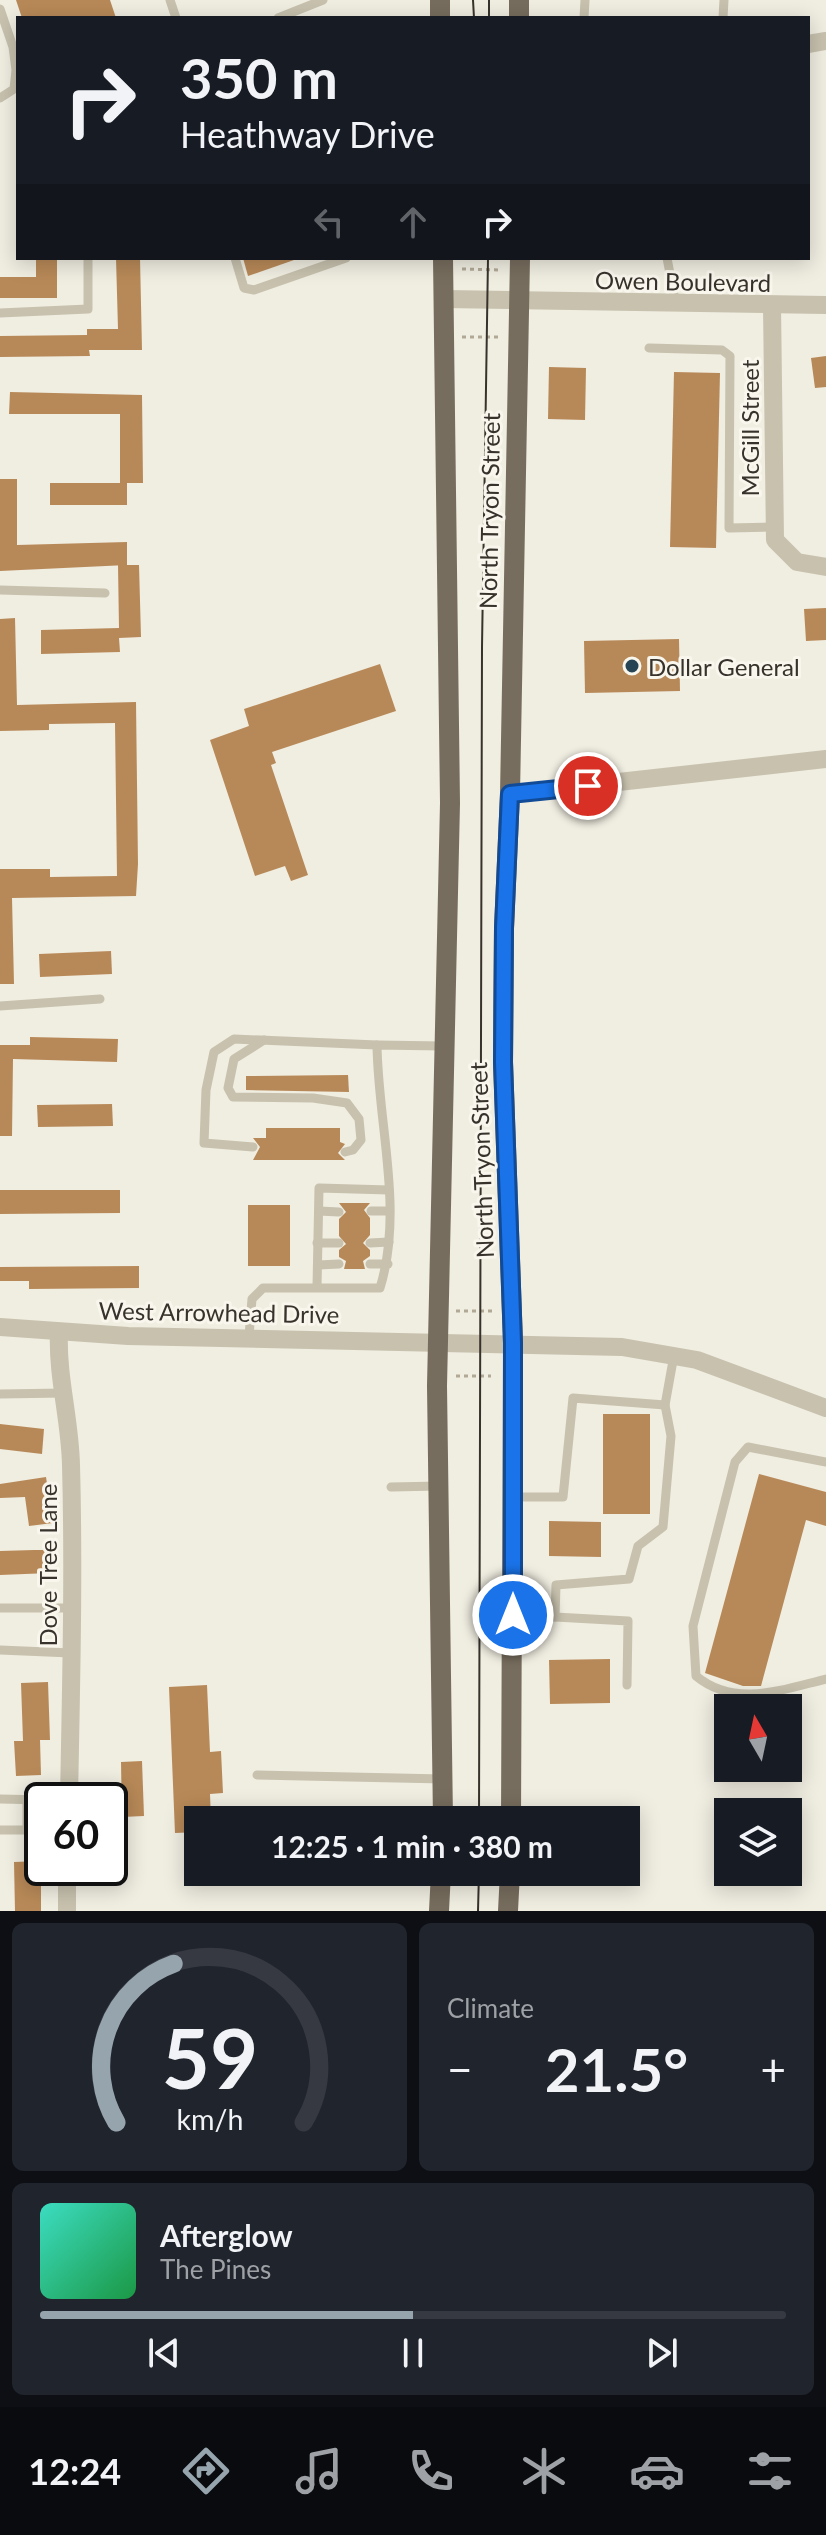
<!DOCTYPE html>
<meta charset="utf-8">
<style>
body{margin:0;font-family:Lato,sans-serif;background:#20242c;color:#f1f3f6;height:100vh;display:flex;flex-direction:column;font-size:30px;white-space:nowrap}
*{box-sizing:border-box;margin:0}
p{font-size:26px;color:#9ea1a6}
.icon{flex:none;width:44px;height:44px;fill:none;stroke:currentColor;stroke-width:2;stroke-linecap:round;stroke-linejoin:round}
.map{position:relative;height:1911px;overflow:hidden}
.drawer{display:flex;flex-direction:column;gap:12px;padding:12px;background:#0d0f14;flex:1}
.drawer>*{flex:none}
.banner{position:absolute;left:16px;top:16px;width:794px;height:244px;border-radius:0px;box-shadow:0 4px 20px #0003;background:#171b24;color:#f1f3f6;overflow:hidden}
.needle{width:52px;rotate:351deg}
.controls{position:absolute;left:714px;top:1694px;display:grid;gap:16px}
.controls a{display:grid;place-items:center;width:88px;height:88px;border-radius:0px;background:#171b24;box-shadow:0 4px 20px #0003;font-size:40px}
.speed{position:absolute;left:24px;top:1782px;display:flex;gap:16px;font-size:40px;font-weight:700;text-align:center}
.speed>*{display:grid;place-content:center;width:104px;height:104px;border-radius:50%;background:#171b24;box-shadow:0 4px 20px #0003;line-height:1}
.speed .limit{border:4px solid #111;border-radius:12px;background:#fff;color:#111}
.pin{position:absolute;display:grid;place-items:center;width:68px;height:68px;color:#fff;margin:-34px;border:4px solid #fff;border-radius:50%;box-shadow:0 2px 8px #0007}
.me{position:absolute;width:88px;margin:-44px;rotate:0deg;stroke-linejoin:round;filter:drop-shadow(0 0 6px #0008)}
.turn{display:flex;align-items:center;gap:28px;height:168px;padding:0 32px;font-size:36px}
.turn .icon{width:104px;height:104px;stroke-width:2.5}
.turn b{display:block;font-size:56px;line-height:68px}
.lanes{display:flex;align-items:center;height:76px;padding:0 32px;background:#0003;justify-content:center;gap:40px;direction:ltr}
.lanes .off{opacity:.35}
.big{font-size:60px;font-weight:700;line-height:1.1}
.drawer .card{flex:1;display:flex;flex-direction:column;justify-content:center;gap:12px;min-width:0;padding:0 28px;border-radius:12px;background:#20242c}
.drawer .dial{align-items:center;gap:0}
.dial svg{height:208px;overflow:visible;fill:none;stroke:#363941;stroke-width:7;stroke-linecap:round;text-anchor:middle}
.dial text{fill:#f1f3f6;stroke:none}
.song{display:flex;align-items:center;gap:24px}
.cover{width:96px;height:96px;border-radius:12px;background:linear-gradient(135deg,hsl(170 70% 55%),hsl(140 70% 35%))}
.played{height:8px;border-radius:4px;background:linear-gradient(90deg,#96a4ad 50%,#363941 50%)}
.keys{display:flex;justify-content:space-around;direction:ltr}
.heat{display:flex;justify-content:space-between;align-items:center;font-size:44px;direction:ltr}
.drawer .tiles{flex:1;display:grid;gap:12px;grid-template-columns:1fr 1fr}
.card:last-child{grid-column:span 2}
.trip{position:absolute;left:184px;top:1806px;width:456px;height:80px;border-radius:0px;background:#171b24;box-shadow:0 4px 20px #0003;font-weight:700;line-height:80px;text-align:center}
.tabs{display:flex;height:128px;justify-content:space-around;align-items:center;background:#090b0e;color:#9ea1a6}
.tabs .icon{width:56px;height:56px}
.tabs .active{color:#96a4ad}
.tabs b{font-size:36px;color:#f1f3f6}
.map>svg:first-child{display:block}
.building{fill:#b88958}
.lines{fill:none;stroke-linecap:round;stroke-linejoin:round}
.path{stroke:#b1a996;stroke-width:3;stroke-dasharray:4 4;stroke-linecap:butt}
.service{stroke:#c7c1ae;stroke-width:9}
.minor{stroke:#c7c1ae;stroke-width:18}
.primary{stroke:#776d5e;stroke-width:20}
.tram{stroke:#37322b;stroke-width:2}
.route-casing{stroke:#114b97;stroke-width:20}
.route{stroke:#1a73e8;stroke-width:14}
.poi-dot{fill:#264454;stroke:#f8f6ed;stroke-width:3}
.labels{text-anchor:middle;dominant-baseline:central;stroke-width:6;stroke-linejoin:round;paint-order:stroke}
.street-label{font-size:24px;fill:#37322b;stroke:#f8f6ed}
.poi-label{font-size:24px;fill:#37322b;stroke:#f8f6ed;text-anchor:start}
</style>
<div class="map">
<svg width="826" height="1911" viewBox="0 0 826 1911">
<rect width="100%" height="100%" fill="#f0ede1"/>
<g class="building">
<polygon points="16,0 110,0 116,18 22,18"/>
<polygon points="36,258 57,258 57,298 0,298 0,277 36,277"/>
<polygon points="116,258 140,258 142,350 89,350 90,356 0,357 0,336 87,335 87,329 118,329"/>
<polygon points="243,258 294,258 294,260 248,276"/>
<polygon points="826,356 826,387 815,388 811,358"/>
<polygon points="549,367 586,368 585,420 548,419"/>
<polygon points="674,372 720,373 716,548 670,547"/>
<polygon points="10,392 142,395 143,483 127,483 127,505 50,505 50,483 120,483 120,414 9,414"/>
<polygon points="0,479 17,479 17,545 127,542 127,565 0,571"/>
<polygon points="118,565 139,565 141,637 119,638 120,652 41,654 41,630 119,628"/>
<polygon points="826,608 826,640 806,641 804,609"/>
<polygon points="15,618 17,705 136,702 138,864 136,896 12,898 14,984 0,984 0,869 50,869 50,877 117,876 115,723 49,724 49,730 0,731 0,619"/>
<polygon points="679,639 680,691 585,693 584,641"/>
<polygon points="380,664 396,711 272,752 276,763 271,765 308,875 291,881 285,866 255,876 210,740 249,726 244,709"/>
<polygon points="111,951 112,974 40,977 39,954"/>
<polygon points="30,1037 118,1039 117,1062 13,1059 12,1136 0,1136 0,1045 30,1045"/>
<polygon points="348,1075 349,1092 246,1090 246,1076"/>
<polygon points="112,1104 113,1126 38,1127 37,1105"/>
<polygon points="266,1128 340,1128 340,1142 345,1144 338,1153 345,1160 253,1160 260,1147 253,1138 266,1138"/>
<polygon points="0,1190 120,1190 120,1213 0,1214"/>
<polygon points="339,1203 370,1203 364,1210 370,1218 370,1235 363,1243 370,1250 370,1256 363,1261 365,1269 344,1269 346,1261 339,1257 339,1250 346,1244 339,1236 339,1219 346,1212"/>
<rect x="248" y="1205" width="42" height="61"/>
<polygon points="139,1266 139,1288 29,1289 29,1281 0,1281 0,1267"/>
<rect x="603" y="1414" width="47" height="100"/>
<polygon points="0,1424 44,1429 42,1454 0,1449"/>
<polygon points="759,1474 826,1492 826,1526 806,1520 761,1686 743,1686 705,1673"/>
<polygon points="46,1477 53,1523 29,1526 25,1497 0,1498 0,1484"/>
<polygon points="549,1521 601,1522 601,1557 549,1556"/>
<polygon points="34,1550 49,1550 50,1573 0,1575 0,1551"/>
<polygon points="610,1659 610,1703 550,1704 549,1660"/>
<polygon points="48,1682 50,1740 40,1740 41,1775 16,1776 14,1741 23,1741 21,1683"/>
<polygon points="207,1685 210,1752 221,1751 223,1793 210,1794 211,1820 198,1820 198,1832 175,1833 169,1687"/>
<polygon points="142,1761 144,1816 122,1817 121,1762"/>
<polygon points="41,1861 41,1911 15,1911 14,1862"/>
</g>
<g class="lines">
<g class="path">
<polyline points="462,269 502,270"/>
<polyline points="462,337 498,337"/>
<polyline points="456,1311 495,1311"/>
<polyline points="456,1376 491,1376"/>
</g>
<g class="service">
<polyline points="170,0 176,18"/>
<polyline points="0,9 13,47 16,70 14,89 0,98"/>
<polyline points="278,18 323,0"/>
<polyline points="584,18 585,0"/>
<polyline points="723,18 724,0"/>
<polyline points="235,258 244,288 254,290 346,258"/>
<polyline points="667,258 676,305"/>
<polyline points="0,313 88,309 88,258"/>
<polyline points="649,348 722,350 730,356 729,528 773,527"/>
<polyline points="0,590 105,593"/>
<polyline points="0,1006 100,999"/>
<polyline points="264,1040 234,1059 228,1088 233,1097 313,1098 347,1103 359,1119 361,1140 353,1150 345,1152"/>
<polyline points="253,1147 204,1143 206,1090 214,1052 234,1039 377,1045"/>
<polyline points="319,1211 339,1212"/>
<polyline points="371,1211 389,1211"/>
<polyline points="317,1243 339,1243"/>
<polyline points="370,1243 389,1242"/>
<polyline points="370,1264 388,1264"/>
<polyline points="318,1265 339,1264"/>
<polyline points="317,1287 319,1188 389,1190"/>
<path d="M249,1336L252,1299L263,1288H380C404,1210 378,1125 377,1045L442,1046"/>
<polyline points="0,1394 64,1393"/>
<path d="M826,1462L748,1447L735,1462L693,1626L696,1676C735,1708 781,1690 826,1679"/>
<polyline points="391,1487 440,1486"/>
<polyline points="513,1497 563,1497 573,1398 665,1405 674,1355"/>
<polyline points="0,1608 71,1608"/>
<polyline points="513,1615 555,1617"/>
<polyline points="0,1650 71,1653"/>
<polyline points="627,1685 628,1621 555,1617 556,1585 629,1579 638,1546 663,1527 671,1436 665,1405"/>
<polyline points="257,1775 444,1779"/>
<polyline points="0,1799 46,1800"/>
<polyline points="0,1830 27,1830 27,1799"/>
</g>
<g class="minor">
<polyline points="808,44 826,41"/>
<polyline points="444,299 826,305"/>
<polyline points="772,306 775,540 797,562 826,567"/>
<polyline points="510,794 826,759"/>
<polyline points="0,1327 128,1336 622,1347 697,1360 826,1408"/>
<path d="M59,1332C57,1377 70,1419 71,1465C74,1576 71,1688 69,1800"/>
<polyline points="67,1911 67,1868"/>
</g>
<g class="primary">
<polyline points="440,0 440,18"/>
<polyline points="519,0 519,18"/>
<polyline points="443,1820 437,1386 450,803 443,258"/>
<polyline points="511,1820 513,1343 503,1062 504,928 510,794 520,258"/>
<polyline points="439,1911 441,1872"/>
<polyline points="508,1911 510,1872"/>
</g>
<g class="tram">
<polyline points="473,0 474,18"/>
<polyline points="489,18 489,0"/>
<polyline points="479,1820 482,647 488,258"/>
<polyline points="478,1911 479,1872"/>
</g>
</g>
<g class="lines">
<defs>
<polyline id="route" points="513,1615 513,1343 503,1062 504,928 510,794 588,786"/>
</defs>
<use href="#route" class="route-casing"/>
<use href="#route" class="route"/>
</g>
<circle class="poi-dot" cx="632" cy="666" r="8"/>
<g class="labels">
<g class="street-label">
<text transform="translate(683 281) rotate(1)">Owen Boulevard</text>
<text transform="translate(749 428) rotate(-90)">McGill Street</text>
<text transform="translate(489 511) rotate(-89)">North Tryon Street</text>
<text transform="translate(481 1160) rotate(-92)">North Tryon Street</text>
<text transform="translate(219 1312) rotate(1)">West Arrowhead Drive</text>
<text transform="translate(47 1565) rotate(-90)">Dove Tree Lane</text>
</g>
<g class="poi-label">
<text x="648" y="666">Dollar General</text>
</g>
</g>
</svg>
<div class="controls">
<a><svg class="needle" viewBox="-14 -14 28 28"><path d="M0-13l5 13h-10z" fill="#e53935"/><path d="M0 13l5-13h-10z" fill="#9ea1a6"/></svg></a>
<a><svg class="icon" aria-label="layers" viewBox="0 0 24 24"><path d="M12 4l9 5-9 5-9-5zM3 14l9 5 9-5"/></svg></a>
</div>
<div class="speed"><div class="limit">60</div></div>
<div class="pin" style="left:588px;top:786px;background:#d93025"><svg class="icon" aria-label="arrive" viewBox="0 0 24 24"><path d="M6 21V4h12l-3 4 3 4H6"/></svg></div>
<svg class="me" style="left:513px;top:1615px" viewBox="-20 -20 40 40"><circle r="17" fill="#1a73e8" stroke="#fff" stroke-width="3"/><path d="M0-11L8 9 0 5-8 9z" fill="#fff"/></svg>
<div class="trip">12:25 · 1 min · 380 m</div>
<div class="banner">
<div class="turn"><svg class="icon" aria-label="right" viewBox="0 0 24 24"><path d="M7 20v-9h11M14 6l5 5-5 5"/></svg><div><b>350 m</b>Heathway Drive</div></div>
<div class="lanes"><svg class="icon off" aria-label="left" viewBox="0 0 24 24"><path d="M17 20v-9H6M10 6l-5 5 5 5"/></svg><svg class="icon off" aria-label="ahead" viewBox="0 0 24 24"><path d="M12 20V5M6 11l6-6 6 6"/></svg><svg class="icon" aria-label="right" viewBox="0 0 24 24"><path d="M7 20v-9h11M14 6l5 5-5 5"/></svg></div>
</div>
</div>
<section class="drawer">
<div class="tiles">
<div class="card dial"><svg viewBox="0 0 100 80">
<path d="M14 69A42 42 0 1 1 86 69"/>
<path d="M14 69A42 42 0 0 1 36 8" stroke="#96a4ad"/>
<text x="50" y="56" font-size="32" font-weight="700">59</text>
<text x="50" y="72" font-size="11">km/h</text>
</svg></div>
<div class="card"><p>Climate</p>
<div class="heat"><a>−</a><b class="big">21.5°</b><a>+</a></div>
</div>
<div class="card">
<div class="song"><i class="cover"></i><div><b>Afterglow</b><p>The Pines</p></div></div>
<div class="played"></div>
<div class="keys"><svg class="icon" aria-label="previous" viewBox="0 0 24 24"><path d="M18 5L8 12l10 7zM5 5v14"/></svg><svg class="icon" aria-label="pause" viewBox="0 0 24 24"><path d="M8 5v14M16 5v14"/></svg><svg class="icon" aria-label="next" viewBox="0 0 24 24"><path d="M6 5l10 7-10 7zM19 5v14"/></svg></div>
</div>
</div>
</section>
<nav class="tabs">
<b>12:24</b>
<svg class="icon active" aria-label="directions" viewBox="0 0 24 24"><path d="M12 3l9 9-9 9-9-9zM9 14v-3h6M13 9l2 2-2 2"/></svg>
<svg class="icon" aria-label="music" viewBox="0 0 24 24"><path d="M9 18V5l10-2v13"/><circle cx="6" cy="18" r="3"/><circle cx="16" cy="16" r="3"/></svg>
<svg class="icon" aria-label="phone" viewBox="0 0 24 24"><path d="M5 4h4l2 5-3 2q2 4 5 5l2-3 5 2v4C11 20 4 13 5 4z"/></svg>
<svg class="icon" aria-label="climate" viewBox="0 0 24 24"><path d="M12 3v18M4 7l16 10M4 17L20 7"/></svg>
<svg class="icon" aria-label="car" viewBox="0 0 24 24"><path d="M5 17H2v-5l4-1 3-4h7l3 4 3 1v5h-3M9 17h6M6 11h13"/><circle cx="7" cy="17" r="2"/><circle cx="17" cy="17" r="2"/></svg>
<svg class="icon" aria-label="filters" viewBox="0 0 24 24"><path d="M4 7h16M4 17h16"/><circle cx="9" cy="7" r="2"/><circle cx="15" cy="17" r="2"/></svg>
</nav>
